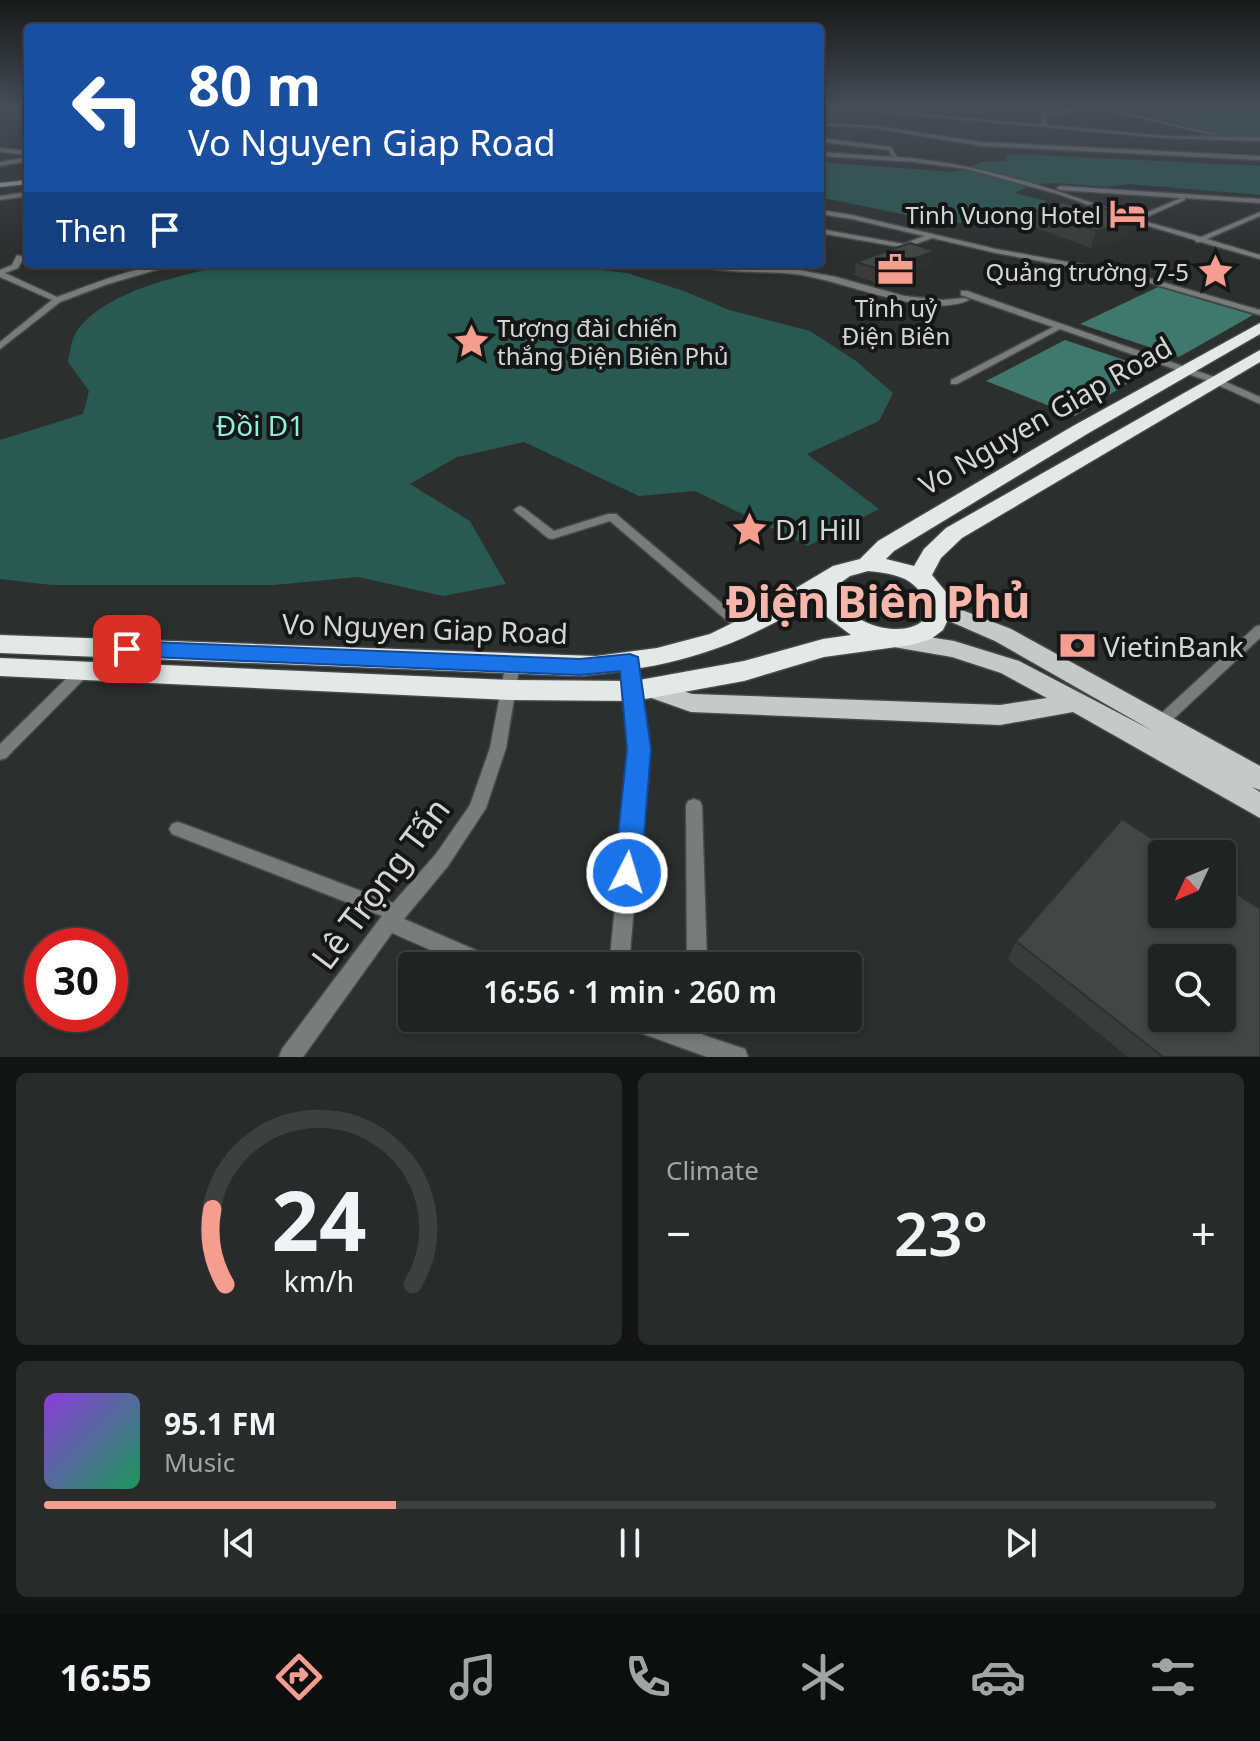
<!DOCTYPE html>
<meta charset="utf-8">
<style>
body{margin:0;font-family:"Noto Sans",sans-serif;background:#292b2a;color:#f1f3f6;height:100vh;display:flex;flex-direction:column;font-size:30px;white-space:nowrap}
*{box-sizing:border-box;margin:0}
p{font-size:26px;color:#a2a4a5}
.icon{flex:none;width:44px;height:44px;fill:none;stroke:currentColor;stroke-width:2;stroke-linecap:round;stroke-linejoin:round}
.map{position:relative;height:1057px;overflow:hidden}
.details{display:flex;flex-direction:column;gap:16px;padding:16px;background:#121313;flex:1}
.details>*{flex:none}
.guide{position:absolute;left:24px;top:24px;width:800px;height:244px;border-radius:8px;box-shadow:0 4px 12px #0003,0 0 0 2px #3e4040;background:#1a4fa0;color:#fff;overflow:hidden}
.needle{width:52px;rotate:226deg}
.controls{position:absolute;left:1148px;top:840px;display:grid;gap:16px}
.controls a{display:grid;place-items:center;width:88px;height:88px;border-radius:8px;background:#212322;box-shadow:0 4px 12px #0003,0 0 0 2px #3e4040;font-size:40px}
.speed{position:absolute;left:24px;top:928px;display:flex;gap:16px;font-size:40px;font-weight:700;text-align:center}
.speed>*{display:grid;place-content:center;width:104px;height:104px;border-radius:50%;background:#212322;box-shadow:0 4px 12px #0003,0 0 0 2px #3e4040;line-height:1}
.speed .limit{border:12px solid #d22;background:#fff;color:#111}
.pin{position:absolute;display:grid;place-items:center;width:68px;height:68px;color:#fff;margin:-34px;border-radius:16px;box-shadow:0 4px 12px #0006}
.me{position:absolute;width:88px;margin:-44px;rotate:5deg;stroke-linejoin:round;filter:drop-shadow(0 0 6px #0008)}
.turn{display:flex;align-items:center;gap:28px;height:168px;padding:0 32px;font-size:36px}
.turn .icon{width:104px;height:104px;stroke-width:2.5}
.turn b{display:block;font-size:56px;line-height:68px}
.then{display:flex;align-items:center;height:76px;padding:0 32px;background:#0003;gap:16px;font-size:30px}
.big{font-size:60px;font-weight:600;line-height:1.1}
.details .card{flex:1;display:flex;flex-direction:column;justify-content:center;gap:12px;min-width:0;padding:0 28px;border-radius:12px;background:#292b2a}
.details .dial{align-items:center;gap:0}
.dial svg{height:208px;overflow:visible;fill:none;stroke:#3e4040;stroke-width:7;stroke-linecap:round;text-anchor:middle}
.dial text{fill:#f1f3f6;stroke:none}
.song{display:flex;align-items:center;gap:24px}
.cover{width:96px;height:96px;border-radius:12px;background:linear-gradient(135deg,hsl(270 70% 55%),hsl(150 70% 35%))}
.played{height:8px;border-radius:4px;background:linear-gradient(90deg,#f59d8f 30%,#3e4040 30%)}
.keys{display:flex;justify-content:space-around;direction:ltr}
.heat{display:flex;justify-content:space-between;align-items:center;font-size:44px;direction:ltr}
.details .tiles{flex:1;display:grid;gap:16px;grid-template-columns:1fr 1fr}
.card:last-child{grid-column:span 2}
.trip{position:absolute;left:398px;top:952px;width:464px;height:80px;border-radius:8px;background:#212322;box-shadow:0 4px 12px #0003,0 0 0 2px #3e4040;font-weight:600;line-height:80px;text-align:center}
.dock{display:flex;height:128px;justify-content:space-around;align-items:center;background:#0d0e0e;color:#a2a4a5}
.dock .icon{width:56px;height:56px}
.dock .active{color:#f59d8f}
.dock b{font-size:36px;color:#f1f3f6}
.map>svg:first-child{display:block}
.green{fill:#285a51}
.water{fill:#3f786d}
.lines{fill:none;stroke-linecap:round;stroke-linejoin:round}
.street-casing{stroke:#474a49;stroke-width:3}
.secondary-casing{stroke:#474a49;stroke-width:3}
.primary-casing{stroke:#474a49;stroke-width:3}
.highway-casing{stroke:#474a49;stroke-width:3}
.street{fill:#7a7b7b;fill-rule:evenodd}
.secondary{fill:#a5a7a7;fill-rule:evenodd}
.primary{fill:#c6c9c8;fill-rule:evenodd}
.highway{fill:#e4e8e7;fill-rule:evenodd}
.wall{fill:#3a3c3b}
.shaded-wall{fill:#2f3130}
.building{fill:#434645;stroke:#2f3130;stroke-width:2;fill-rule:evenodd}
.route{fill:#1a73e8;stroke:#114b97;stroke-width:2}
.labels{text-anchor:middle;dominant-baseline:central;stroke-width:8;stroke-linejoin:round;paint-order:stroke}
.far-poi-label{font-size:24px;fill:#d5d7d7;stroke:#151616;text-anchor:end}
.street-label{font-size:28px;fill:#d5d7d7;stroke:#151616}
.park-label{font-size:28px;fill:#90edda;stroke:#151616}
.poi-label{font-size:28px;fill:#d5d7d7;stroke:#151616;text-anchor:start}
.near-street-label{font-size:34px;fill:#d5d7d7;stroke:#151616}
.town-label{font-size:44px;font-weight:bold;fill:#f8b5aa;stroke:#151616}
</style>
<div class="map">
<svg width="1260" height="1057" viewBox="0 0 1260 1057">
<rect width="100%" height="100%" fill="#2c2f2e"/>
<g class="green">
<polygon points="857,106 1086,106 1029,109 1016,113 954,113"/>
<polygon points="1147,106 1260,106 1260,138 1225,136 1165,119 1163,114 1149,110 1150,106"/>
<path d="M1018,154L1260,166V195L1128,184C1091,193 1046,172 1015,193L1046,201C1018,252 867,203 820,198V162L954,172L983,162L1008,161L1004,157Z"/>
<path d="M231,264H550L627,273L684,291L729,310L810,331L856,361L893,393L879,421L807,454L879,509L808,546L695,491L639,496L524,442L457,457L410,484L470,521L506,584L443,596L358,577L274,585H52L0,579V440L83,414L89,391L68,362C70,352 71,339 77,331C106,290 183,275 231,264Z"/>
</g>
<g class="water">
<polygon points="1158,287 1253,315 1179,357 1080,324"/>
<polygon points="1065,340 1151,369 1075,416 986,381"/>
</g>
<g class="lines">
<defs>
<g id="street">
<polygon points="820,106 1042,125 1040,113 1097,106 1215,134 1213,135 1097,108 1045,115 1047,125 1164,136 1260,137 1260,141 1164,138"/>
<polygon points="820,123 875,126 981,142 1260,156 1260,160 981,146 875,128 820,125"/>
<path d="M820,138L891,147L897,157C979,163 1057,190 1134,218L1181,198L1060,190L1057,188L1060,186L1260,199V203L1185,198V200L1140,220L1201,237L1260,212V216L1207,239L1260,255V259L1201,242H1196L1195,240L1132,221L1061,195L967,169L914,162L820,156V152L892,157L889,150L820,142Z"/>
<polygon points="0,148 28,151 28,155 0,152"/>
<polygon points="28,157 28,161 0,166 0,162"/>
<polygon points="28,192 28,196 0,200 0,196"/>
<polygon points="820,210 852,215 996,249 1134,274 1260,310 1260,315 1133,278 996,253 932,238 905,248 820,233 820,229 904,244 924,236 852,219 820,214"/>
<path d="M17,255L24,257L18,268L5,273L57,297C91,285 140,264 176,264L108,284L60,302L0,349V342L52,300L0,277V270L12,265Z"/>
<path d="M696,264L799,270L836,277L904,296L943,300L965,298L969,300C926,320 842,279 794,274C768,271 719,274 696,264Z"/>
<polygon points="961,291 967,291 1217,378 1260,397 1260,404 1211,382 1060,329 957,384 951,384 951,380 1053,327 961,295"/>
<polygon points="520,506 524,508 554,531 608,514 616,514 750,627 748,630 738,630 610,521 552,539 548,538 516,512 514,510 516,508"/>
<polygon points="1260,625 1260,638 1165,727 1160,729 1155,727 1152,723 1155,719 1255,627"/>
<polygon points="630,657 635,658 637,662 647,749 629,966 609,966 631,749 623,662 625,658"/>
<polygon points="513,658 518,659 520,663 506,748 486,808 448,866 404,919 496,959 499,966 467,966 392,933 303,1057 279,1057 282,1049 382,916 172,834 169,829 172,824 178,822 184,824 393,903 436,854 470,805 490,748 506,663 508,659"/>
<polygon points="84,665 89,666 91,670 89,674 6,758 0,760 0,744 79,666"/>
<polygon points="694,799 700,801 702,806 707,966 687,966 686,806 688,801"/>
<polygon points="616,1018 656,1018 683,1028 685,1018 705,1018 703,1035 745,1049 748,1057 707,1057 619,1025"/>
</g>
<polygon id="secondary" points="28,180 28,184 0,187 0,183"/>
<polygon id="primary" points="941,602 1011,629 1260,766 1260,790 1252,787 1260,792 1260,818 1073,712 1000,725 691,712 643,695 640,689 643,683 652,680 692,694 1000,705 1047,698 1001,673 952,657 882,645 878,639 882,633 890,631 954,641 1019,661 1153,731 995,641 933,614 930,609 933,604"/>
<path id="highway" d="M1260,323V334L1087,434L894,551L886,559L914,566L924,549L946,528L1260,350V362L962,538L941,558L932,575L946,592L953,609L943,630L931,639L911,645L824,657L744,681L634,701L511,700L0,676V658L511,680L634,681L744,661L823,639L851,635L823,614L815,599C734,650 674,667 580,676L0,653V635L596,656L657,648L710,634L759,610L833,566L860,559L878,541L1073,426ZM868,571C881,572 893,574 905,579C922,588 941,615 914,626C888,637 833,617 839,584L850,576Z"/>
</defs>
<use href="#street" class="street-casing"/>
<use href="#secondary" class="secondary-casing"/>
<use href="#primary" class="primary-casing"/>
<use href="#highway" class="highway-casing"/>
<use href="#street" class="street"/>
<use href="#secondary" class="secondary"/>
<use href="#primary" class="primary"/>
<use href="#highway" class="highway"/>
</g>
<g class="wall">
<polygon points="1084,208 1136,217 1131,233 1126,234 1125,238 1091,248 1031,226 1035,211"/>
<polygon points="935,251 932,263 879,284 854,275 856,262"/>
<polygon points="1016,941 1260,1057 1128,1057 1008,960"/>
</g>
<g class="shaded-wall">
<polygon points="1136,217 1131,233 1126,234 1125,238 1091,248 1096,231"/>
<polygon points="935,251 932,263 879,284 881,270"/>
</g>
<g class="building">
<polygon points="1062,202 1084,208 1092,205 1136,217 1125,221 1130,222 1096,231 1035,211"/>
<polygon points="910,243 935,251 881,270 856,262"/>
<path d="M1122,819L1176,854H1162V914H1222V884L1260,909V1057H1163L1016,941ZM1162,958H1222V1018H1162Z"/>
</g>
<linearGradient id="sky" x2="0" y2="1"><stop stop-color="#181a19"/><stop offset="0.42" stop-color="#454d57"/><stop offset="1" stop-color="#454d57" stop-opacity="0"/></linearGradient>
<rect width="1260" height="254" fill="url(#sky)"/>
<polygon class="route" points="127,641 580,659 630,654 638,657 651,749 641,873 637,882 627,885 618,882 614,873 627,749 620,671 580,675 127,656 119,654 116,649 119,644"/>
<defs>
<symbol id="hotel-bare" viewBox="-9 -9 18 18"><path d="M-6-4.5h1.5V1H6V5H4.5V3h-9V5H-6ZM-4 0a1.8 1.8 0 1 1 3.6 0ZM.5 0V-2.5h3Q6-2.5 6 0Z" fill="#f59d8f" stroke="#151616" stroke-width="2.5" paint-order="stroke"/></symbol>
<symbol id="office-bare" viewBox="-9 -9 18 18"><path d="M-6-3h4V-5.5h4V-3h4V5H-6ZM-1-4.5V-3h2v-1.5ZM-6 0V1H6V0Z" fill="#f59d8f" stroke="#151616" stroke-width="2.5" paint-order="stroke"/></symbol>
<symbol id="sight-bare" viewBox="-9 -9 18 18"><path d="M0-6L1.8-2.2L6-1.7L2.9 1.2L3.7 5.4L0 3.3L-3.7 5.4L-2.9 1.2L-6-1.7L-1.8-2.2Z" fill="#f59d8f" stroke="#151616" stroke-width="2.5" paint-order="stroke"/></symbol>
<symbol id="bank-bare" viewBox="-9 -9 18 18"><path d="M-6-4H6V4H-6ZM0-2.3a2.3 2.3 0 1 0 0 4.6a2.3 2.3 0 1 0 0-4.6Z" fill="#f59d8f" stroke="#151616" stroke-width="2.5" paint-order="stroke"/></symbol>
</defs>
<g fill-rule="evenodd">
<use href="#hotel-bare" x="1102" y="188" width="51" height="51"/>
<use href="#office-bare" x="870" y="244" width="51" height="51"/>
<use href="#sight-bare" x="1190" y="246" width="51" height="51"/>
<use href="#sight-bare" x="446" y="316" width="51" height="51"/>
<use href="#sight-bare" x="724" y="504" width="51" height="51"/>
<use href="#bank-bare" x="1052" y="620" width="51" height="51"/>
</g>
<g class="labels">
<g class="far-poi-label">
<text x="1101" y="214">Tinh Vuong Hotel</text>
<text x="1189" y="271">Quảng trường 7-5</text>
<text x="896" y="307" text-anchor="middle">Tỉnh uỷ<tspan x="896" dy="28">Điện Biên</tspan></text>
<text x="497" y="327" text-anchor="start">Tượng đài chiến<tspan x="497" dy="28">thắng Điện Biên Phủ</tspan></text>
</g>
<g class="street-label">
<text transform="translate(1045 415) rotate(-30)">Vo Nguyen Giap Road</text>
<text transform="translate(425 628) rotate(2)">Vo Nguyen Giap Road</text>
</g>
<g class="park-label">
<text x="260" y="425">Đồi D1</text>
</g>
<g class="poi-label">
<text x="775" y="529">D1 Hill</text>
<text x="1103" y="646">VietinBank</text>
</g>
<g class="near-street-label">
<text transform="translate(380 883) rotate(-53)">Lê Trọng Tấn</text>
</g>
<g class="town-label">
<text x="878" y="601">Điện Biên Phủ</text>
</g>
</g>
</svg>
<div class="controls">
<a><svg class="needle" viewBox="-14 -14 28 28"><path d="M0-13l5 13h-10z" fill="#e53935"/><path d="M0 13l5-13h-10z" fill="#a2a4a5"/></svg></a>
<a><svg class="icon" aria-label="search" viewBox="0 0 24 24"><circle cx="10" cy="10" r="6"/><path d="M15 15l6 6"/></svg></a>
</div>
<div class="speed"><div class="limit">30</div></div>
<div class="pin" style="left:127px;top:649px;background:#d93025"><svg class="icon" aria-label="arrive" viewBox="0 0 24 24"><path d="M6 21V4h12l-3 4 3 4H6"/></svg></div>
<svg class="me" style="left:627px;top:873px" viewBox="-20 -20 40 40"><circle r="17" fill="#1a73e8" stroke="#fff" stroke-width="3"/><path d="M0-11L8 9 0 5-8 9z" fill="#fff"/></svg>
<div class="trip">16:56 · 1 min · 260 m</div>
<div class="guide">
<div class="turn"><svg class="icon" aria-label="left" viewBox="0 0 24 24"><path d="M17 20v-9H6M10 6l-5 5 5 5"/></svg><div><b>80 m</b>Vo Nguyen Giap Road</div></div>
<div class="then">Then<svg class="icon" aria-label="arrive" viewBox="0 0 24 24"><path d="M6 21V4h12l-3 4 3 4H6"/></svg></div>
</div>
</div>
<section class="details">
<div class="tiles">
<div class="card dial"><svg viewBox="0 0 100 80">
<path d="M14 69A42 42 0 1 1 86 69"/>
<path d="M14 69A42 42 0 0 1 9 40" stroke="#f59d8f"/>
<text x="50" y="56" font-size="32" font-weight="700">24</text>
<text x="50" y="72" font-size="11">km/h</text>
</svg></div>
<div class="card"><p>Climate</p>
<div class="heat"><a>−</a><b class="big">23°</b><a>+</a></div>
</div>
<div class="card">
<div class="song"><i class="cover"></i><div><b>95.1 FM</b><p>Music</p></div></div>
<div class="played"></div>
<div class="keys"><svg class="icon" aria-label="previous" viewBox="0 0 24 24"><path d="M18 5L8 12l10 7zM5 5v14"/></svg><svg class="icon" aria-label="pause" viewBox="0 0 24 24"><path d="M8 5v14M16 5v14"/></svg><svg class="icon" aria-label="next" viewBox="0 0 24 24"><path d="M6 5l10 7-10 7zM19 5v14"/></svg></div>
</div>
</div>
</section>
<nav class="dock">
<b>16:55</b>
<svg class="icon active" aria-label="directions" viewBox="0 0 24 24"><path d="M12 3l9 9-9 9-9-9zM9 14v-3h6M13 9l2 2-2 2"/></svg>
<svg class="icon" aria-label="music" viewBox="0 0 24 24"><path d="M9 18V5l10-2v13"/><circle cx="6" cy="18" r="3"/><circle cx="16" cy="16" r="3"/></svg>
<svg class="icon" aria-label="phone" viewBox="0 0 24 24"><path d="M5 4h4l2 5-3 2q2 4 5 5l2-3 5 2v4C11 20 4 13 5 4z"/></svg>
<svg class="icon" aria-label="climate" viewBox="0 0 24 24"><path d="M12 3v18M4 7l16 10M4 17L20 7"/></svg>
<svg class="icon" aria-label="car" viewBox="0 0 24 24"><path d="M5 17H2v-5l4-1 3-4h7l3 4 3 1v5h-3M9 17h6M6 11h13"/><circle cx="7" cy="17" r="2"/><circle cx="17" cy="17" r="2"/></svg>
<svg class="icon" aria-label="filters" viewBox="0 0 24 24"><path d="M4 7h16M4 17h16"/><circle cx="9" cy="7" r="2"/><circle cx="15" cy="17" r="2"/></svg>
</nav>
